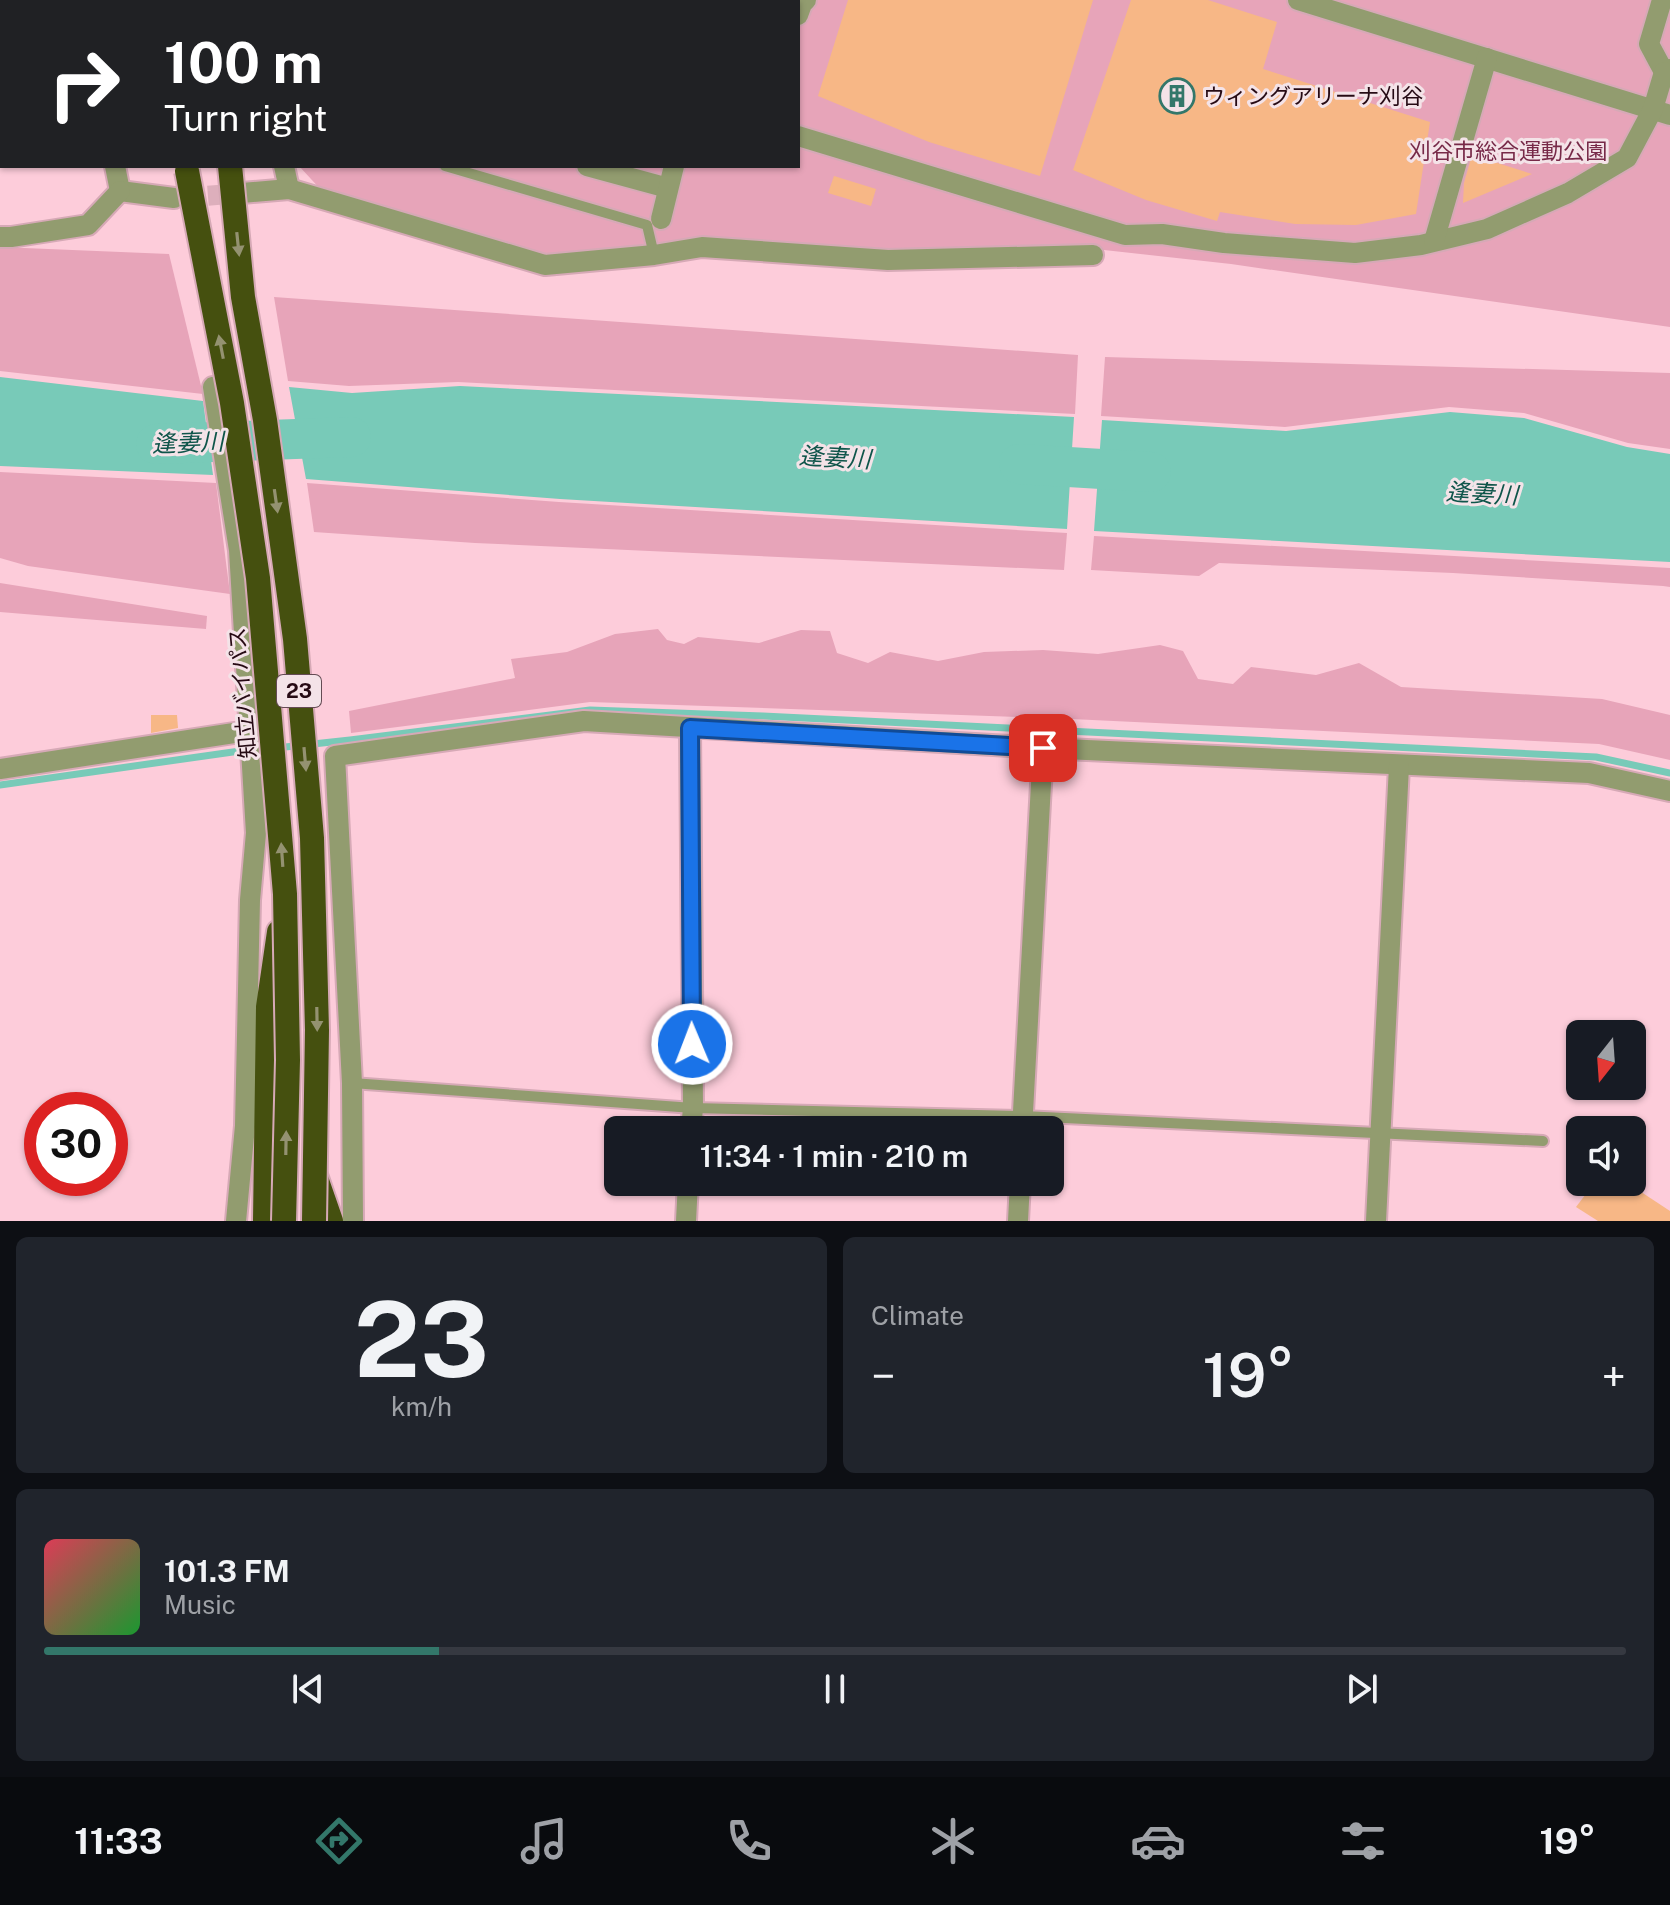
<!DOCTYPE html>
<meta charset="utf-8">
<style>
body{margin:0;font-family:"Public Sans","Noto Sans JP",sans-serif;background:#20242c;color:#f1f3f6;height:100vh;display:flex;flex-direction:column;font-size:30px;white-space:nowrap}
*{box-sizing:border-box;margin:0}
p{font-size:26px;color:#9ea1a6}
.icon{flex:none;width:44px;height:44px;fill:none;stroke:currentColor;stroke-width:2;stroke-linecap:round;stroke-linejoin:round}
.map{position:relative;height:1221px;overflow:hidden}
.details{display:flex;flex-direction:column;gap:16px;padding:16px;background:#0d0f14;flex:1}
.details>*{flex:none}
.guide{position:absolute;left:0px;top:0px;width:800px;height:168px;box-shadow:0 2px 6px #0004;background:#202124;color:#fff;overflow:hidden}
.needle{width:52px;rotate:197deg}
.controls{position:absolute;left:1566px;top:1020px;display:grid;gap:16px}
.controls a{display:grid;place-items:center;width:80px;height:80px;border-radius:12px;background:#171b24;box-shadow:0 2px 6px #0004;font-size:40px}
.speed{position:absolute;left:24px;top:1092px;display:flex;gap:16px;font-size:40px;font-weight:700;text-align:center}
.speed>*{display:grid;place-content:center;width:104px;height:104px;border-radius:50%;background:#171b24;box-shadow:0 2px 6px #0004;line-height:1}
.speed .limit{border:12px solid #d22;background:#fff;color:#111}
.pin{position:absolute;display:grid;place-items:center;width:68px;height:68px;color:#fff;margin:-34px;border-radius:16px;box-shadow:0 4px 12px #0006}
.me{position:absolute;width:88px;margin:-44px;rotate:359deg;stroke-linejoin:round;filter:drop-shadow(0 0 6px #0008)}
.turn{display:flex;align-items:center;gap:28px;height:168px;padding:0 32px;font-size:36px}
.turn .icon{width:104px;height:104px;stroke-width:2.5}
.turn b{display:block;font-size:56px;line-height:68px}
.big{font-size:60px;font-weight:600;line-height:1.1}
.details .tile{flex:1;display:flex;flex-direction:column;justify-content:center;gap:12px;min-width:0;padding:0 28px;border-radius:12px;background:#20242c}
.details .dial{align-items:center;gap:0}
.dial b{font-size:104px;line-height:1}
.song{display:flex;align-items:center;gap:24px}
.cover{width:96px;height:96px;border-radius:12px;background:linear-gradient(135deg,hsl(350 70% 55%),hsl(130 70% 35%))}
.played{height:8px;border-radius:4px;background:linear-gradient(90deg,#33776a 25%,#363941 25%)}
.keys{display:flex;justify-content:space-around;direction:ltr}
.heat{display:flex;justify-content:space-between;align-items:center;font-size:44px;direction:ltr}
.details .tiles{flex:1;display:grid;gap:16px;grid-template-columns:1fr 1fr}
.tile:last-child{grid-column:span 2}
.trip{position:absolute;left:604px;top:1116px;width:460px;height:80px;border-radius:12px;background:#171b24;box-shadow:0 2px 6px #0004;font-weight:600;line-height:80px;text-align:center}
.menu{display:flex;height:128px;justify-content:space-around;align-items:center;background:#090b0e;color:#9ea1a6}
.menu .icon{width:56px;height:56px}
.menu .on{color:#33776a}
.menu b{font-size:36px;color:#f1f3f6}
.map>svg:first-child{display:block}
.green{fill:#e7a4b9}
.water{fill:#78cab8}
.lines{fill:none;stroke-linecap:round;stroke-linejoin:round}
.stream{stroke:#78cab8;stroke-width:7}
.river{stroke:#78cab8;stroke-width:40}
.building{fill:#f7b786}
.street-tunnel{stroke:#ddafbc;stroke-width:20;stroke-dasharray:20 10;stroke-linecap:butt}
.lane-casing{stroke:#d6a9b6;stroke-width:14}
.street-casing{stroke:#d6a9b6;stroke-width:24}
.highway-casing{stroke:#d6a9b6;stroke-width:28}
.lane{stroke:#929c6f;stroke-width:10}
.street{stroke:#929c6f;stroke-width:20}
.highway{stroke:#45500f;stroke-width:24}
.highway-bridge-casing{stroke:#d6a9b6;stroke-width:28;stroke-linecap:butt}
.highway-bridge{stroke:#45500f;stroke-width:24}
.oneway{fill:#949271}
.route-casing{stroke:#114b97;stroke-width:20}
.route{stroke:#1a73e8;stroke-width:14}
.labels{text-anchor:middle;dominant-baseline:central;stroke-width:6;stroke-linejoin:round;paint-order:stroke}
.shield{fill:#f4e3e8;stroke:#644b54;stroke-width:2}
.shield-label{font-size:20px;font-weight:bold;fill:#260a14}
.poi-label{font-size:22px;fill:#260a14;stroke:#f4e3e8;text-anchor:start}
.park-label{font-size:22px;fill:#772948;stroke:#f4e3e8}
.street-label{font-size:22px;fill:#260a14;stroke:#f4e3e8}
.water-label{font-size:24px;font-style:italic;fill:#0f554a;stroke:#f4e3e8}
</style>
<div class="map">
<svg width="1670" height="1221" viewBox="0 0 1670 1221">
<rect width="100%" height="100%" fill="#fdccda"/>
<g class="green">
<polygon points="254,0 1670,0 1670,327 1231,264 1095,249 892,254 549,256 323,192 299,166 798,166 798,2 254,2"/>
<polygon points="0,247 169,254 203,394 0,371"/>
<polygon points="274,297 1078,355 1075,414 458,382 349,386 288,381"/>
<polygon points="1105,357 1670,373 1670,449 1628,443 1524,413 1449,407 1285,427 1101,416"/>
<polygon points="0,472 216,483 230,594 28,566 0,558"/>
<polygon points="307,483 559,502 1067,533 1064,570 475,543 314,532"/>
<polygon points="1094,536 1670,568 1670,587 1663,586 1453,573 1219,563 1199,576 1091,570"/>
<polygon points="0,583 207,616 206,629 0,612"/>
<polygon points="658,629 667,640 684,644 698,637 759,643 801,630 830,631 837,653 868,663 890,652 938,661 984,652 1043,650 1098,654 1160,645 1183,651 1198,679 1233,684 1251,667 1316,675 1359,663 1401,687 1602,699 1670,715 1670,760 1599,744 1050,718 590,702 351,733 349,711 515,678 511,659 567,652 615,634"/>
</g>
<g class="water">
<polygon points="0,377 203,401 213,475 0,466"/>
<polygon points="460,386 1074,417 1067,529 560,499 306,479 289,387 352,393"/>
<polygon points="1450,412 1524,418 1627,447 1670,454 1670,562 1094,531 1102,420 1286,431"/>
</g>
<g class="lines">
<g class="stream">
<polyline points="276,748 350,740 590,710 763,716 1596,757 1670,773"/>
<polyline points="0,785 247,750"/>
</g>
<g class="river">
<polyline points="156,444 351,437"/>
<polyline points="1019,464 1151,472"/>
</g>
</g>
<g class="building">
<polygon points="848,0 1093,0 1040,176 929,142 818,96"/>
<polygon points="1131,0 1208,0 1277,22 1263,69 1430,122 1416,214 1356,225 1295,224 1220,212 1217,221 1146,200 1073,170"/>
<polygon points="1472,155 1532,174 1463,203 1464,183"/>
<polygon points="834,176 876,189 871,206 828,193"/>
<polygon points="151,715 177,715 178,728 151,733"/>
<polygon points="1595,1182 1626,1182 1670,1211 1670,1221 1598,1221 1576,1207"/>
</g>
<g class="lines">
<polyline class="street-tunnel" points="178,198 242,193"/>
<defs>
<g id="lane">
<polyline points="445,166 647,225 654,255"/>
<polyline points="352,1083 693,1108 1023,1116 1543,1141"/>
</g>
<g id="street">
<polyline points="80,0 81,2"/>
<polyline points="247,0 248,2"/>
<polyline points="293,0 295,2"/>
<polyline points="1298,0 1670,115"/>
<polyline points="1662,0 1649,44 1664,72 1670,69"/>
<polyline points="798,15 802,4 806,0"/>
<polyline points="0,48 2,48"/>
<polyline points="798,136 1125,235 1162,234 1224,243 1355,253 1421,245 1487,229 1568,193 1627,158 1653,109 1664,72"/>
<polyline points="115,166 120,191"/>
<polyline points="284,166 289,189"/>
<polyline points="587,166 668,188"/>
<polyline points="120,191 174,198"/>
<polyline points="242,193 289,189 545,265 654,255 702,247 888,260 1093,255"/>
<polyline points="661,219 674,166"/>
<polyline points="0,237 11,237 88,225 120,191"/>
<polyline points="1434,241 1487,58"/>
<polyline points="213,387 239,550 256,833 250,900 245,1126 236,1221"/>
<polyline points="690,728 693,1108 691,1130"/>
<polyline points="0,769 234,733"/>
<polyline points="1022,1130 1043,748"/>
<polyline points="353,1221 352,1083 335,756 584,721 1043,748 1589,773 1670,791"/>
<polyline points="686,1221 688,1182"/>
<polyline points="1018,1221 1020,1182"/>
<polyline points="1376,1221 1399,766"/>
</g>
<g id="highway">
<polyline points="148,0 148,2"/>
<polyline points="185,0 186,2"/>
<polyline points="203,0 204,2"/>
<polyline points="316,1178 331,1221"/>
<polyline points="265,1221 268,1007 279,932"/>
</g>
</defs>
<use href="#lane" class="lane-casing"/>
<use href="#street" class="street-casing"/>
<use href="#highway" class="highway-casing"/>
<use href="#lane" class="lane"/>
<use href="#street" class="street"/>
<use href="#highway" class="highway"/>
<defs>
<g id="highway-bridge">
<polyline points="230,166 243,297 265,420 295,639 312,838 317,1030 314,1221"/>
<polyline points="187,171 232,403 258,578 285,894 288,1060 284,1221"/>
</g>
</defs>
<use href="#highway-bridge" class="highway-bridge-casing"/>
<use href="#highway-bridge" class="highway-bridge"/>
</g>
<defs><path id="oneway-solid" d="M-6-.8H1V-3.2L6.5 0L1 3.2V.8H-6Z" transform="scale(2)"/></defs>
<g class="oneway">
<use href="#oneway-solid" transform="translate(238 244) rotate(84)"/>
<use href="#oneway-solid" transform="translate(221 347) rotate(-101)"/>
<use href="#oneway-solid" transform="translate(276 501) rotate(82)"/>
<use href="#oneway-solid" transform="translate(305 759) rotate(85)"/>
<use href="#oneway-solid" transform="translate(282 855) rotate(-94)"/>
<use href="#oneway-solid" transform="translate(317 1019) rotate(89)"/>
<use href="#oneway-solid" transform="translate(286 1143) rotate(-89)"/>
</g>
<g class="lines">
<defs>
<polyline id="route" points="692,1044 690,728 1043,748"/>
</defs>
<use href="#route" class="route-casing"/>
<use href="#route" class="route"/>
</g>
<defs>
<symbol id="building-ring" viewBox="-11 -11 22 22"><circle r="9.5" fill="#f4e3e8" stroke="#33776a" stroke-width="1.5"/><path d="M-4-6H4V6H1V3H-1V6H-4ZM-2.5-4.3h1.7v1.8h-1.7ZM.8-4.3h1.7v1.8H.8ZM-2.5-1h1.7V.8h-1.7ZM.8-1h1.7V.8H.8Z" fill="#33776a"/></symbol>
</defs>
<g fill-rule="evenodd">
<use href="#building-ring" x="1157" y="76" width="40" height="40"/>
</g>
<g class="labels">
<rect class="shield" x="277" y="675" width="44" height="32" rx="6"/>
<g class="shield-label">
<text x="299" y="691">23</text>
</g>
<g class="poi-label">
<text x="1203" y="96">ウィングアリーナ刈谷</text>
</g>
<g class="park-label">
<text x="1508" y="151">刈谷市総合運動公園</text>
</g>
<g class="street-label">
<text transform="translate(242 693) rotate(-95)">知立バイパス</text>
</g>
<g class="water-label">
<text transform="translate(188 442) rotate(-2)">逢妻川</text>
<text transform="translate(835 457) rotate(3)">逢妻川</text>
<text transform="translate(1482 493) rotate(3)">逢妻川</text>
</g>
</g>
</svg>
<div class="controls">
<a><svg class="needle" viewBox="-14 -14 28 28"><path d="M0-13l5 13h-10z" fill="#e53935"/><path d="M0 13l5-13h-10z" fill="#9ea1a6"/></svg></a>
<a><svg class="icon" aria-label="sound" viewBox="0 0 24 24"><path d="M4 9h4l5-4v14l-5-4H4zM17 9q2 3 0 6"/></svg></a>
</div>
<div class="speed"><div class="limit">30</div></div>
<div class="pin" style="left:1043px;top:748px;background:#d93025"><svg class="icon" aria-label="arrive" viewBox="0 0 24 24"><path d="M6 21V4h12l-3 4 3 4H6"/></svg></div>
<svg class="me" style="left:692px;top:1044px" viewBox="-20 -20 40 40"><circle r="17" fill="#1a73e8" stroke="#fff" stroke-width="3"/><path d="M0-11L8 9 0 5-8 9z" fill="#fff"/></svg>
<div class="trip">11:34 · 1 min · 210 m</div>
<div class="guide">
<div class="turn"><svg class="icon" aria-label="right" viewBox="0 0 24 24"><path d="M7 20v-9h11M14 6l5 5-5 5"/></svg><div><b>100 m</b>Turn right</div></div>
</div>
</div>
<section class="details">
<div class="tiles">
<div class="tile dial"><b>23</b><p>km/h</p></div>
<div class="tile"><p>Climate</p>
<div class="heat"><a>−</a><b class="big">19°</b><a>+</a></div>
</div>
<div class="tile">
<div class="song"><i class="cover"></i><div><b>101.3 FM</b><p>Music</p></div></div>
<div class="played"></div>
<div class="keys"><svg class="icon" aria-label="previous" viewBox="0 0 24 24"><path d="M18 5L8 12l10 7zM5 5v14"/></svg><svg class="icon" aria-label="pause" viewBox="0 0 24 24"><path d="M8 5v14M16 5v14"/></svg><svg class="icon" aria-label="next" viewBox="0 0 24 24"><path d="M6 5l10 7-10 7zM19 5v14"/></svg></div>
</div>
</div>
</section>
<nav class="menu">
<b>11:33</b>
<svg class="icon on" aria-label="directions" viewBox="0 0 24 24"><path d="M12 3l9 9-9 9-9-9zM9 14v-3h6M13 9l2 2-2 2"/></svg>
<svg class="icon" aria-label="music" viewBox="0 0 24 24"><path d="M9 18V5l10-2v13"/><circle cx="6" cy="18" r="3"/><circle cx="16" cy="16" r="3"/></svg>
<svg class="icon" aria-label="phone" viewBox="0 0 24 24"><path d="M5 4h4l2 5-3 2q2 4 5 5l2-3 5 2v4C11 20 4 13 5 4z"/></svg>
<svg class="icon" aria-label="climate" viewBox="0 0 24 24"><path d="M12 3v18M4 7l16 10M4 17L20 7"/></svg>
<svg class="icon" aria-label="car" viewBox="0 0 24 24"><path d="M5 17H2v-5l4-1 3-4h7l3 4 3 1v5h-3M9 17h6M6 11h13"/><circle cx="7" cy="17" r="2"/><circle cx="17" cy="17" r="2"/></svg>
<svg class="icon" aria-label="filters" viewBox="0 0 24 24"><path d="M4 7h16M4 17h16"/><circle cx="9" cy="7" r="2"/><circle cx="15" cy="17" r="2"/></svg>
<b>19°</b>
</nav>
